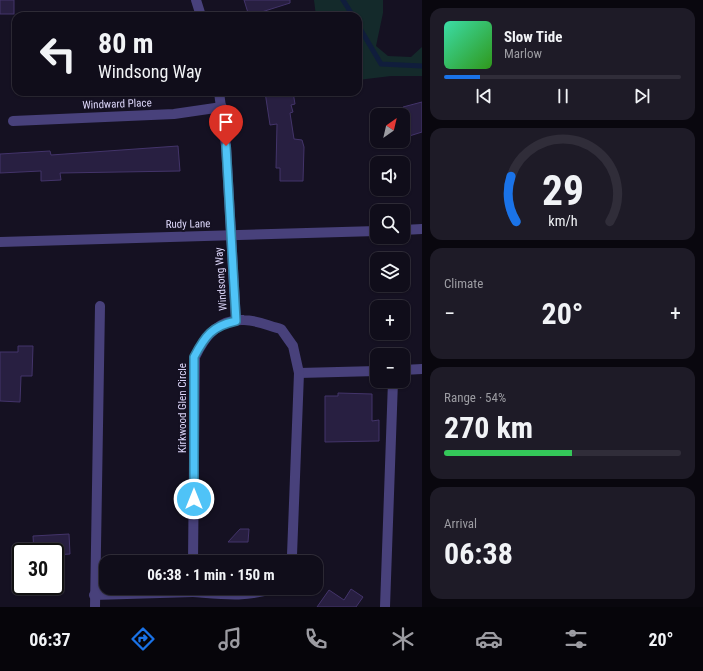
<!DOCTYPE html>
<meta charset="utf-8">
<style>
body{margin:0;font-family:"Roboto Condensed",sans-serif;background:#1e1b27;color:#f1f3f6;height:100vh;display:flex;flex-direction:column;font-size:15px;white-space:nowrap}
*{box-sizing:border-box;margin:0}
p{font-size:13px;color:#9c9ca2}
.icon{flex:none;width:22px;height:22px;fill:none;stroke:currentColor;stroke-width:2;stroke-linecap:round;stroke-linejoin:round}
.map{position:relative;flex:1;overflow:hidden}
.side{display:flex;flex-direction:column;gap:8px;padding:8px;background:#09070e;width:281px}
.side>*{flex:none}
.top-card{position:absolute;left:12px;top:12px;width:350px;height:84px;border-radius:12px;box-shadow:0 1px 3px #0004,0 0 0 1px #302d39;background:#100d1a;color:#f1f3f6;overflow:hidden}
.needle{width:26px;rotate:34deg}
.controls{position:absolute;left:370px;top:108px;display:grid;gap:8px}
.controls a{display:grid;place-items:center;width:40px;height:40px;border-radius:8px;background:#100d1a;box-shadow:0 1px 3px #0004,0 0 0 1px #302d39;font-size:20px}
.speed{position:absolute;left:12px;top:543px;display:flex;gap:8px;font-size:20px;font-weight:700;text-align:center}
.speed>*{display:grid;place-content:center;width:52px;height:52px;border-radius:50%;background:#100d1a;box-shadow:0 1px 3px #0004,0 0 0 1px #302d39;line-height:1}
.speed .limit{border:2px solid #111;border-radius:6px;background:#fff;color:#111}
.pin{position:absolute;display:grid;place-items:center;width:34px;height:34px;color:#fff;margin:-41px -17px;border-radius:50% 50% 50% 0;rotate:-45deg;box-shadow:0 0 4px #0007}
.pin .icon{rotate:45deg}
.me{position:absolute;width:44px;margin:-22px;rotate:0deg;stroke-linejoin:round;filter:drop-shadow(0 0 3px #0008)}
.turn{display:flex;align-items:center;gap:14px;height:84px;padding:0 20px;font-size:18px}
.turn .icon{width:52px;height:52px;stroke-width:2.5}
.turn b{display:block;font-size:28px;line-height:34px}
.big{font-size:30px;font-weight:700;line-height:1.1}
.side .widget{flex:1;display:flex;flex-direction:column;justify-content:center;gap:6px;min-width:0;padding:0 14px;border-radius:12px;background:#1e1b27}
.side .dial{align-items:center;gap:0}
.dial svg{height:104px;overflow:visible;fill:none;stroke:#302d39;stroke-width:7;stroke-linecap:round;text-anchor:middle}
.dial text{fill:#f1f3f6;stroke:none}
.song{display:flex;align-items:center;gap:12px}
.cover{width:48px;height:48px;border-radius:6px;background:linear-gradient(135deg,hsl(160 70% 55%),hsl(110 70% 35%))}
.played{height:4px;border-radius:2px;background:linear-gradient(90deg,#1a73e8 15%,#302d39 15%)}
.keys{display:flex;justify-content:space-around;direction:ltr}
.heat{display:flex;justify-content:space-between;align-items:center;font-size:22px;direction:ltr}
.charge{height:6px;border-radius:3px;background:linear-gradient(90deg,#34c759 54%,#302d39 0)}
.trip{position:absolute;left:99px;top:555px;width:224px;height:40px;border-radius:12px;background:#100d1a;box-shadow:0 1px 3px #0004,0 0 0 1px #302d39;font-weight:700;line-height:40px;text-align:center}
.menu{display:flex;height:64px;justify-content:space-around;align-items:center;background:#06050a;color:#9c9ca2}
.menu .icon{width:28px;height:28px}
.menu .current{color:#1a73e8}
.menu b{font-size:18px;color:#f1f3f6}
main{display:flex;flex:1;min-height:0}
.map>svg:first-child{display:block}
.green{fill:#142a2b}
.lines{fill:none;stroke-linecap:round;stroke-linejoin:round}
.stream{stroke:#101d3c;stroke-width:5}
.building{fill:#281f41;stroke:#43346a}
.minor{stroke:#48417b;stroke-width:10}
.route-casing{stroke:#337fa1;stroke-width:10}
.route{stroke:#4fc3f7;stroke-width:7}
.labels{text-anchor:middle;dominant-baseline:central;stroke-width:4;stroke-linejoin:round;paint-order:stroke}
.street-label{font-size:11px;fill:#ddd7fa;stroke:#151122}
</style>
<main>
<div class="map">
<svg width="422" height="607" viewBox="0 0 422 607">
<rect width="100%" height="100%" fill="#151122"/>
<polygon class="green" points="314,0 383,0 383,13 376,46 388,56 411,57 422,47 422,76 391,76 358,80 358,16 316,16"/>
<g class="lines">
<g class="stream">
<polyline points="343,0 353,16"/>
<polyline points="358,25 381,64 422,66"/>
</g>
</g>
<g class="building">
<rect x="0" y="0" width="14" height="14"/>
<polygon points="244,0 290,0 290,3 249,16"/>
<polygon points="265,92 293,92 295,104 291,105 293,112 290,113 294,139 302,140 304,147 303,181 280,181 280,168 276,168 277,124 270,125"/>
<polygon points="422,102 422,132 403,138 403,107"/>
<polygon points="178,146 180,171 60,173 61,180 41,181 41,171 0,173 0,154 50,151 51,155"/>
<polygon points="18,346 33,346 32,376 21,376 20,402 0,401 0,352 18,352"/>
<polygon points="338,393 372,394 372,421 379,420 379,441 325,442 325,396 338,396"/>
<polygon points="240,529 249,529 248,542 228,542"/>
<polygon points="69,534 70,554 55,555 55,552 34,552 33,536"/>
<polygon points="351,589 363,597 356,607 317,607 329,590 344,600"/>
</g>
<g class="lines">
<g class="minor">
<polyline points="196,0 201,16"/>
<polyline points="219,92 226,146 236,321"/>
<polyline points="13,121 174,114 222,107"/>
<polyline points="403,230 422,229"/>
<polyline points="0,242 377,231"/>
<polyline points="403,370 422,369"/>
<polyline points="299,373 377,371"/>
<path d="M193,562L195,357C205,336 218,319 244,320C256,320 269,326 281,329L293,346L299,373L292,555L290,562"/>
<path d="M193,588V592C220,594 248,598 273,588"/>
<polyline points="94,595 193,592"/>
<polyline points="95,607 100,306"/>
<polyline points="385,607 393,381"/>
</g>
</g>
<g class="lines">
<defs>
<path id="route" d="M194,499V357C205,336 212,326 236,321L226,146"/>
</defs>
<use href="#route" class="route-casing"/>
<use href="#route" class="route"/>
</g>
<g class="labels">
<g class="street-label">
<text transform="translate(117 104) rotate(-2)">Windward Place</text>
<text transform="translate(188 224) rotate(-1)">Rudy Lane</text>
<text transform="translate(221 279) rotate(-94)">Windsong Way</text>
<text transform="translate(182 408) rotate(-90)">Kirkwood Glen Circle</text>
</g>
</g>
</svg>
<div class="controls">
<a><svg class="needle" viewBox="-14 -14 28 28"><path d="M0-13l5 13h-10z" fill="#e53935"/><path d="M0 13l5-13h-10z" fill="#9c9ca2"/></svg></a>
<a><svg class="icon" aria-label="sound" viewBox="0 0 24 24"><path d="M4 9h4l5-4v14l-5-4H4zM17 9q2 3 0 6"/></svg></a>
<a><svg class="icon" aria-label="search" viewBox="0 0 24 24"><circle cx="10" cy="10" r="6"/><path d="M15 15l6 6"/></svg></a>
<a><svg class="icon" aria-label="layers" viewBox="0 0 24 24"><path d="M12 4l9 5-9 5-9-5zM3 14l9 5 9-5"/></svg></a>
<a>+</a>
<a>−</a>
</div>
<div class="speed"><div class="limit">30</div></div>
<div class="pin" style="left:226px;top:146px;background:#d93025"><svg class="icon" aria-label="arrive" viewBox="0 0 24 24"><path d="M6 21V4h12l-3 4 3 4H6"/></svg></div>
<svg class="me" style="left:194px;top:499px" viewBox="-20 -20 40 40"><circle r="17" fill="#4fc3f7" stroke="#fff" stroke-width="3"/><path d="M0-11L8 9 0 5-8 9z" fill="#fff"/></svg>
<div class="trip">06:38 · 1 min · 150 m</div>
<div class="top-card">
<div class="turn"><svg class="icon" aria-label="left" viewBox="0 0 24 24"><path d="M17 20v-9H6M10 6l-5 5 5 5"/></svg><div><b>80 m</b>Windsong Way</div></div>
</div>
</div>
<section class="side">
<div class="widget">
<div class="song"><i class="cover"></i><div><b>Slow Tide</b><p>Marlow</p></div></div>
<div class="played"></div>
<div class="keys"><svg class="icon" aria-label="previous" viewBox="0 0 24 24"><path d="M18 5L8 12l10 7zM5 5v14"/></svg><svg class="icon" aria-label="pause" viewBox="0 0 24 24"><path d="M8 5v14M16 5v14"/></svg><svg class="icon" aria-label="next" viewBox="0 0 24 24"><path d="M6 5l10 7-10 7zM19 5v14"/></svg></div>
</div>
<div class="widget dial"><svg viewBox="0 0 100 80">
<path d="M14 69A42 42 0 1 1 86 69"/>
<path d="M14 69A42 42 0 0 1 10 34" stroke="#1a73e8"/>
<text x="50" y="56" font-size="32" font-weight="700">29</text>
<text x="50" y="72" font-size="11">km/h</text>
</svg></div>
<div class="widget"><p>Climate</p>
<div class="heat"><a>−</a><b class="big">20°</b><a>+</a></div>
</div>
<div class="widget"><p>Range · 54%</p><b class="big">270 km</b><div class="charge"></div></div>
<div class="widget"><p>Arrival</p><b class="big">06:38</b></div>
</section>
</main>
<nav class="menu">
<b>06:37</b>
<svg class="icon current" aria-label="directions" viewBox="0 0 24 24"><path d="M12 3l9 9-9 9-9-9zM9 14v-3h6M13 9l2 2-2 2"/></svg>
<svg class="icon" aria-label="music" viewBox="0 0 24 24"><path d="M9 18V5l10-2v13"/><circle cx="6" cy="18" r="3"/><circle cx="16" cy="16" r="3"/></svg>
<svg class="icon" aria-label="phone" viewBox="0 0 24 24"><path d="M5 4h4l2 5-3 2q2 4 5 5l2-3 5 2v4C11 20 4 13 5 4z"/></svg>
<svg class="icon" aria-label="climate" viewBox="0 0 24 24"><path d="M12 3v18M4 7l16 10M4 17L20 7"/></svg>
<svg class="icon" aria-label="car" viewBox="0 0 24 24"><path d="M5 17H2v-5l4-1 3-4h7l3 4 3 1v5h-3M9 17h6M6 11h13"/><circle cx="7" cy="17" r="2"/><circle cx="17" cy="17" r="2"/></svg>
<svg class="icon" aria-label="filters" viewBox="0 0 24 24"><path d="M4 7h16M4 17h16"/><circle cx="9" cy="7" r="2"/><circle cx="15" cy="17" r="2"/></svg>
<b>20°</b>
</nav>
